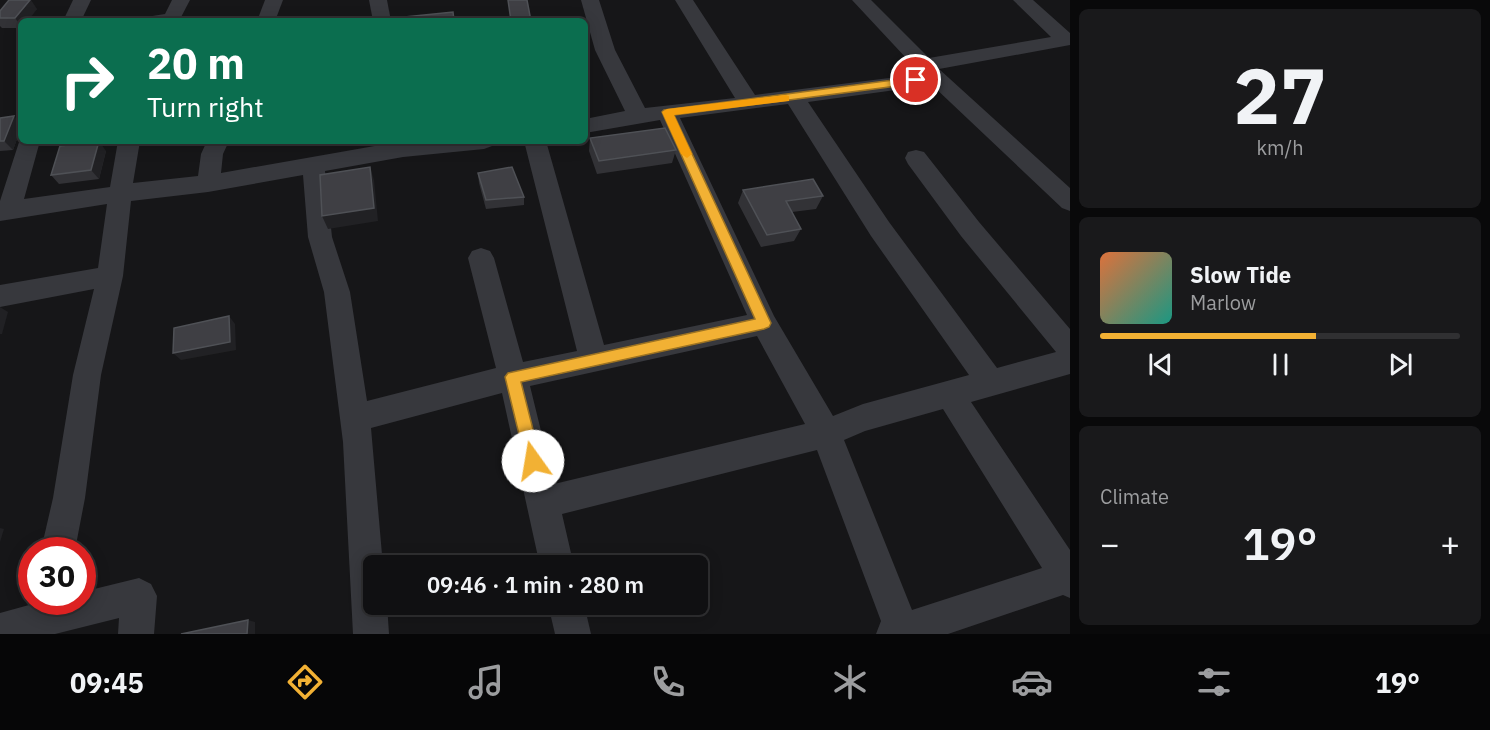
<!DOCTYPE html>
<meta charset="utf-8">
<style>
body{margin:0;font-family:"IBM Plex Sans",sans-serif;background:#19191b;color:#f1f3f6;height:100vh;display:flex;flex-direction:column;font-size:22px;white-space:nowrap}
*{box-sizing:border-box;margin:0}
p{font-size:20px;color:#9c9d9f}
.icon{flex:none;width:33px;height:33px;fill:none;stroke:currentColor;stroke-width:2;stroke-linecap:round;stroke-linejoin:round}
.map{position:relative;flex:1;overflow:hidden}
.side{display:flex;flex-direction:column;gap:9px;padding:9px;background:#09090a;width:420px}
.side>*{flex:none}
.guide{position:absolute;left:18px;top:18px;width:570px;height:126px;border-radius:9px;box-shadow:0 3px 15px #0003,0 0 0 2px #303032;background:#0b6e4f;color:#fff;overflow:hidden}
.speed{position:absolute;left:18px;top:537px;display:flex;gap:12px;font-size:30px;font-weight:700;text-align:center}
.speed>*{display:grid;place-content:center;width:78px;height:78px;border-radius:50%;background:#101012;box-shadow:0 3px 15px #0003,0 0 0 2px #303032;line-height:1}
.speed .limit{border:9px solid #d22;background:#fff;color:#111}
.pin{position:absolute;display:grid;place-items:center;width:51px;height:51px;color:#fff;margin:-26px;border:3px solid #fff;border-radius:50%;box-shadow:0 2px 6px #0007}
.me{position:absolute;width:66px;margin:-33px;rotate:347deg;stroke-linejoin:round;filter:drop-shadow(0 0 4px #0008)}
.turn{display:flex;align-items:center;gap:21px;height:126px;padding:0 30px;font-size:27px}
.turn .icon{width:78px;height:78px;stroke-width:2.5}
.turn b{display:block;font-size:42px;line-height:51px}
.big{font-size:45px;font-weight:600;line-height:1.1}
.side .tile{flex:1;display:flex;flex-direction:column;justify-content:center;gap:9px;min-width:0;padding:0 21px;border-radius:9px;background:#19191b}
.side .dial{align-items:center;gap:0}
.dial b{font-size:78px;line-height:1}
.song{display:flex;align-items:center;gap:18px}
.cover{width:72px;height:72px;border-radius:9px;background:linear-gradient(135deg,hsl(20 70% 55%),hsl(170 70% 35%))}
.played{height:6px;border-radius:3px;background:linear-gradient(90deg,#f2b134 60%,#303032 60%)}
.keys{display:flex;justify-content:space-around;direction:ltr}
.heat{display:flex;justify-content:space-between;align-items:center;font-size:33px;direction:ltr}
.trip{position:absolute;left:363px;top:555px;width:345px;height:60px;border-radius:9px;background:#101012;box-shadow:0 3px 15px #0003,0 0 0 2px #303032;font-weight:600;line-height:60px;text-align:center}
.tab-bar{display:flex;height:96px;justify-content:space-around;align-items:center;background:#060607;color:#9c9d9f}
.tab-bar .icon{width:42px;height:42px}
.tab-bar .on{color:#f2b134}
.tab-bar b{font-size:27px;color:#f1f3f6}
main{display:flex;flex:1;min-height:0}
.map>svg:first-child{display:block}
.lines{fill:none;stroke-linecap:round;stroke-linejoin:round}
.minor{fill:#37383d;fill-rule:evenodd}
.wall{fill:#323236}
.shaded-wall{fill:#212124}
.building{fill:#3f3f44;stroke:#4f5156;stroke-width:1.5}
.route{fill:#f2b134;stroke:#9d7322;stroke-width:1.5}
.slow{fill:#f59e0b}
</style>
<main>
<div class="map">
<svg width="1070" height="634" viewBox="0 0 1070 634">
<rect width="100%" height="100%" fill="#161618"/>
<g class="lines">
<g class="minor">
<polygon points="73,0 91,0 81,21 63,21"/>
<polygon points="172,0 190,0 179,21 144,21 146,17 165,14"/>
<polygon points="265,0 283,0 275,21 257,21"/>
<polygon points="369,0 387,0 391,21 373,21"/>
<path d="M581,0H599L615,50L645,108L735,98L675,0H693L755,95L921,74L852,0H871L929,58L1051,37L1013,0H1033L1070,33V45L939,69L1070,188V211L1062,208L932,85L808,102L889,222L997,368L1056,352L961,236L908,164L905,158L908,152L916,150L924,152L979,222L1070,329V374L971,402L1070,550V598L1063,595L948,634H876L881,621L817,450L562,514L574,566H540L502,393L371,428L383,566H374V604H387L389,634H353L343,442L324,292L308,237L303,175L208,192L131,201L123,276L101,375L85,498L75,550H41L53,498L73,375L94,289L0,307V285L98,268L107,204L0,221V201L21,136V141H40L24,199L110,187L118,141H140L133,183L198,176L201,154L207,141H229L223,154L221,173L403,141H495L492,146L484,149L403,157L325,171L332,237L350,292L367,401L496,368L468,258L472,251L481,248L490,251L494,258L523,362L577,351L524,141H546L604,345L747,315L660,120L585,133V119L625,111L595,50ZM788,104L871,236L969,375L863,404L833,416L774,316L680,118ZM757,336L805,424L554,484L530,386ZM943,409L1042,568L912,610L844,440L865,431Z"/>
<polygon points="139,578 151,584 157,596 154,634 118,634 119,618 55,634 0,634 0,613 29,605 32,597 32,602 82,602 82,592"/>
<polygon points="548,604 584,604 591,634 555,634"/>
</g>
</g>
<g class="wall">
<polygon points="37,9 21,21 21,28 2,28 0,26 0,11"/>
<polygon points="0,118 21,124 21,128 13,150 0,151"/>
<polygon points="590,138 676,150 672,163 597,174 589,151"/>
<polygon points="106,151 99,179 59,184 51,175"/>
<polygon points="478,173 524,197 524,205 486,209 479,183"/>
<polygon points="743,190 823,196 816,209 792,212 801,229 794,241 761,247 738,203"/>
</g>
<g class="shaded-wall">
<polygon points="30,0 31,0 37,9 28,21 21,21 21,26 15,18"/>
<polygon points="14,116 21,124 21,128 13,150 4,141"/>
<polygon points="99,141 106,151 99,179 91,170"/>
<polygon points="370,167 374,180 378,221 328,229 322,216"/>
<polygon points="0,307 8,312 2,334 0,334"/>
<polygon points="229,316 235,324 236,350 181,360 173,353"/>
<polygon points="0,528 4,529 0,542"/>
<polygon points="248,620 255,622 255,634 247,634"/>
</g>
<g class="building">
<polygon points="9,0 30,0 15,18 0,18 0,11"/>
<polygon points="508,0 527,0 531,21 511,21"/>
<polygon points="453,12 454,20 406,21 405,17"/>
<polygon points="14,116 4,141 0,141 0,118"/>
<polygon points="665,128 676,150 599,161 590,138"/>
<polygon points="99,141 91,170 51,175 60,146"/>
<polygon points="370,167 374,208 322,216 320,175"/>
<polygon points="512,167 524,197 486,200 478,173"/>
<polygon points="813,179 823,196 786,201 801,229 767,235 743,190"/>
<polygon points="229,316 230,342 173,353 174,328"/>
<polygon points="248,620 247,634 181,634"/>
</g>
<polygon class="route" points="916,77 920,78 920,83 674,115 771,323 769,327 764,329 521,382 541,461 538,467 533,469 527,467 505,377 508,373 755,319 662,112 664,110"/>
<polygon class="slow" points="786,95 789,96 789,101 674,115 692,154 687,158 681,154 662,112 667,109"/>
</svg>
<div class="speed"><div class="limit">30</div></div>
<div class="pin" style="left:916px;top:80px;background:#d93025"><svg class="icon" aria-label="arrive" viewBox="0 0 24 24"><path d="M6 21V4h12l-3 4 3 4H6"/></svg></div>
<svg class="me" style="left:533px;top:461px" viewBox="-20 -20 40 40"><circle r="19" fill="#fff"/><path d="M0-13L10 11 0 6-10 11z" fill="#f2b134"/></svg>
<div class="trip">09:46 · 1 min · 280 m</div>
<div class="guide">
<div class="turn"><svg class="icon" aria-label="right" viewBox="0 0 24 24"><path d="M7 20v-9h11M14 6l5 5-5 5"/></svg><div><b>20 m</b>Turn right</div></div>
</div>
</div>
<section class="side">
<div class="tile dial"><b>27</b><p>km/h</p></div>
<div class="tile">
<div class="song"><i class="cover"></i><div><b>Slow Tide</b><p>Marlow</p></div></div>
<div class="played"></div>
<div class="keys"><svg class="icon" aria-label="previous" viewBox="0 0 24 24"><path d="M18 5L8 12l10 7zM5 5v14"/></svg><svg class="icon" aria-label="pause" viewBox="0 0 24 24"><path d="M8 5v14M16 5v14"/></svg><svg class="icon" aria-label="next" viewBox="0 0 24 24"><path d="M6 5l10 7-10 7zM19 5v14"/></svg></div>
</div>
<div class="tile"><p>Climate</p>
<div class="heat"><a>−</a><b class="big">19°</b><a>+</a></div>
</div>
</section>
</main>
<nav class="tab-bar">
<b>09:45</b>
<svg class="icon on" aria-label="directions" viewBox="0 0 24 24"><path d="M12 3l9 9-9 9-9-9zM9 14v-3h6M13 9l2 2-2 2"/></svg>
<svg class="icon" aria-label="music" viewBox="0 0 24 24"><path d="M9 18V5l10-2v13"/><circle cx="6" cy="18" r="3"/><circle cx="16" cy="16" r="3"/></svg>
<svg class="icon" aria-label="phone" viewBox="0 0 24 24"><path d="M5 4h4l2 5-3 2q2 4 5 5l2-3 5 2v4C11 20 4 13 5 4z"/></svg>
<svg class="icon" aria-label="climate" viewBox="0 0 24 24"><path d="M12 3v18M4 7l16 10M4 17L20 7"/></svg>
<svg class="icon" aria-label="car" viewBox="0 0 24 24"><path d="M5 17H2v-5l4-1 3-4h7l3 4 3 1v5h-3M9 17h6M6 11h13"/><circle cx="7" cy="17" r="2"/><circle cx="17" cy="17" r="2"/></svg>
<svg class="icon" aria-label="filters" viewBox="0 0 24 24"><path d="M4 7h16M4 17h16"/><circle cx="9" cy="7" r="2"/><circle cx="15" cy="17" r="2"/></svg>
<b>19°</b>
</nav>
